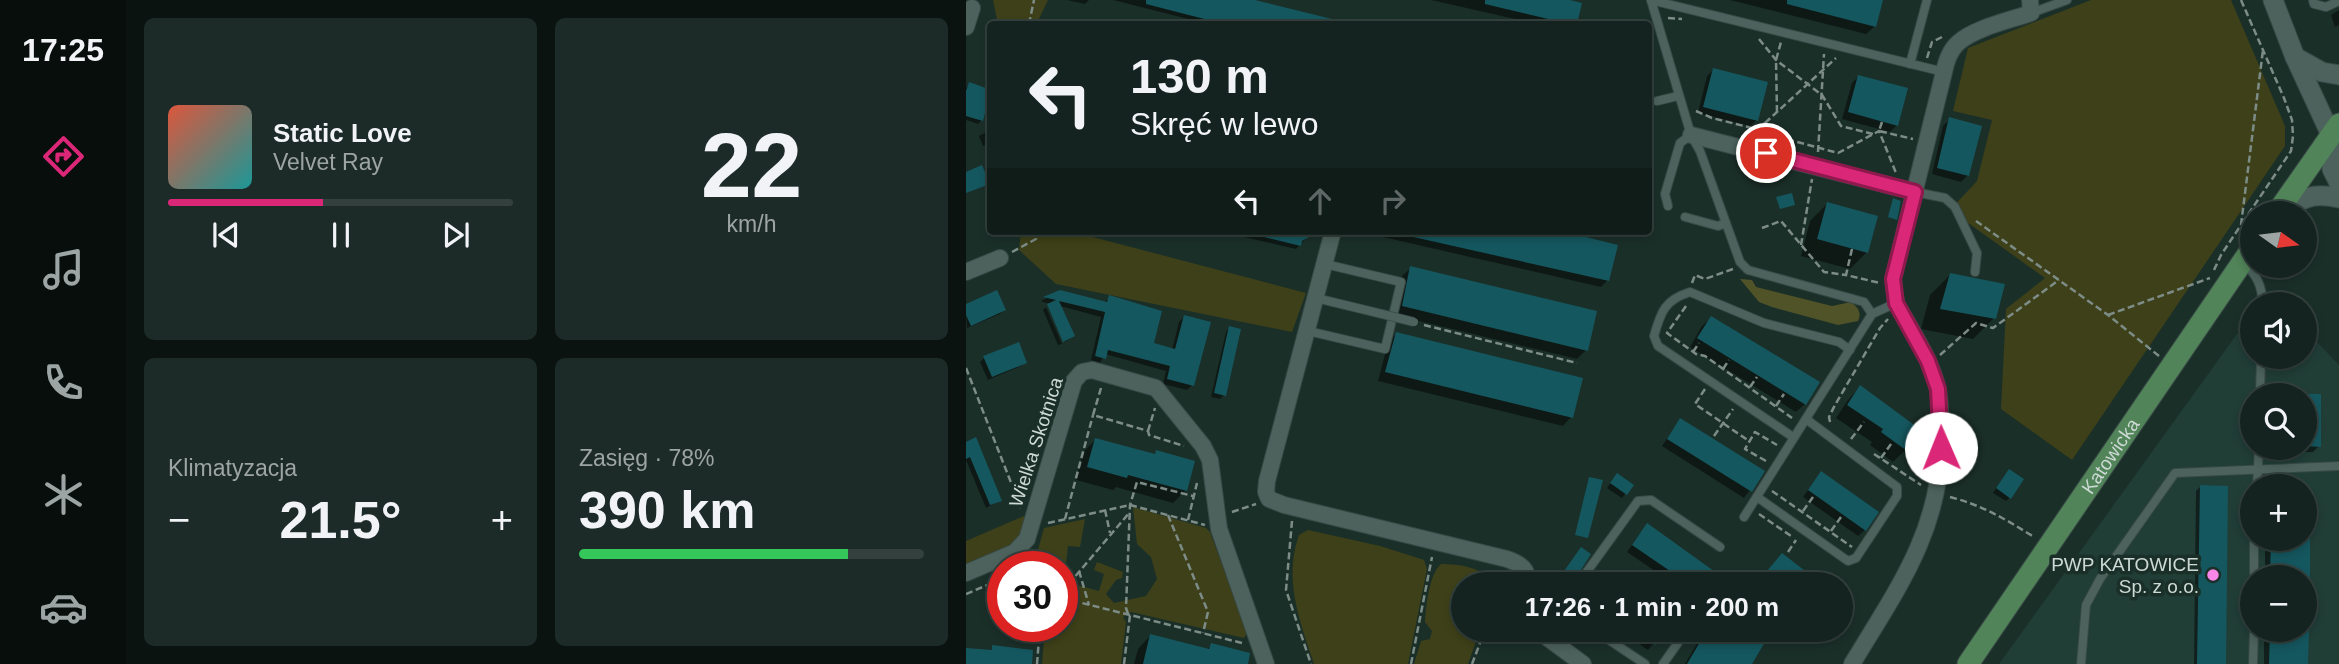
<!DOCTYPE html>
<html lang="pl">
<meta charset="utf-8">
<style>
body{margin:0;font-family:Helvetica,sans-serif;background:#1d2b28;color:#f1f3f6;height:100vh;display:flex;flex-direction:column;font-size:26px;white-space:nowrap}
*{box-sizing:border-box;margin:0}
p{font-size:23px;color:#9da4a4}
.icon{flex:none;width:38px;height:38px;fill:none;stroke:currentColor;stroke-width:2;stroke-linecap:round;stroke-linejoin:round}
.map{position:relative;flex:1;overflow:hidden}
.side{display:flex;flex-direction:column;gap:18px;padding:18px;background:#0b1311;width:840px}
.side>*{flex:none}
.banner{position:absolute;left:21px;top:21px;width:665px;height:214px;border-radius:7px;box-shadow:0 4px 10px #0003,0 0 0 2px #33403d;background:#14231f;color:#f1f3f6;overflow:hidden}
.needle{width:46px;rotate:104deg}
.fabs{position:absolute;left:1274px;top:201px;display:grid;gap:14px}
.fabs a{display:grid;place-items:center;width:77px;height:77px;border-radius:50%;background:#14231f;box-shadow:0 4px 10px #0003,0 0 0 2px #33403d;font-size:35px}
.speed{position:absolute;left:21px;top:551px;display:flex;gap:14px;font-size:35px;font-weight:700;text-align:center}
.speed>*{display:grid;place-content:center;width:91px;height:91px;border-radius:50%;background:#14231f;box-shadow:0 4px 10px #0003,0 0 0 2px #33403d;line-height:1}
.speed .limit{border:10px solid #d22;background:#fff;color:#111}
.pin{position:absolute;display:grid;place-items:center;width:60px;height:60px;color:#fff;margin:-30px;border:4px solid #fff;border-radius:50%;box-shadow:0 2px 7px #0007}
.me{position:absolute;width:77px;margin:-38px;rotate:359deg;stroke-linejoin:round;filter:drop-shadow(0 0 5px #0008)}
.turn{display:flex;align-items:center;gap:24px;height:147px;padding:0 28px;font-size:32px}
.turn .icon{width:91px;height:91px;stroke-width:2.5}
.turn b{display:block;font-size:49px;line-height:60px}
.lanes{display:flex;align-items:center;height:66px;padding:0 28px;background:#0003;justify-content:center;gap:35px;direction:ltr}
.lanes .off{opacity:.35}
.big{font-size:52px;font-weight:600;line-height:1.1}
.side .widget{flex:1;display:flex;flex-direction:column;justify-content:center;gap:10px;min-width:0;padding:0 24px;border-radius:10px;background:#1d2b28}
.side .dial{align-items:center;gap:0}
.dial b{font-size:91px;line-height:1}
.song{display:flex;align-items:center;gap:21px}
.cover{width:84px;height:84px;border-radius:10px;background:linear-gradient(135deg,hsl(10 70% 55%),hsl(180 70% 35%))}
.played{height:7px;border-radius:4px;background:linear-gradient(90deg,#db2777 45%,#33403d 45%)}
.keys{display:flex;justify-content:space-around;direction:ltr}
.heat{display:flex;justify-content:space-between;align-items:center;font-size:38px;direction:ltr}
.charge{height:10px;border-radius:5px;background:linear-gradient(90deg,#34c759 78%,#33403d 0)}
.side .tiles{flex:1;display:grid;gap:18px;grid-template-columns:repeat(2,1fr)}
.trip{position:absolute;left:485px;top:572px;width:402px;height:70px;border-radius:35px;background:#14231f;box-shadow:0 4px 10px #0003,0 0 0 2px #33403d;font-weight:600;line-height:70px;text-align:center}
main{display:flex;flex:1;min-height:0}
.dock{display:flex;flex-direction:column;width:126px;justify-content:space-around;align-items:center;background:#080e0c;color:#9da4a4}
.dock .icon{width:49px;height:49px}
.dock .on{color:#db2777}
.dock b{font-size:32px;color:#f1f3f6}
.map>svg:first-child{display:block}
.built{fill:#203d36;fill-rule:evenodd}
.green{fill:#3d4018}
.forest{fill:#505327}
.shadow{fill:#0007}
.building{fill:#15575f}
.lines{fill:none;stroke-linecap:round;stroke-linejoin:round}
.service-casing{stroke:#384945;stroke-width:10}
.minor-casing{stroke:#384945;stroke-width:18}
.tertiary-casing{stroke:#384945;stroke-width:21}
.primary-casing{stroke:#384945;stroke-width:23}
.path{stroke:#7d8c87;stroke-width:2.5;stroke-dasharray:7 3.5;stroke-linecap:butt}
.service{stroke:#4d625c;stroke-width:8}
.minor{stroke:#4d625c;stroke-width:16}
.tertiary{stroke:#4d625c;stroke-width:19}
.primary{stroke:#518458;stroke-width:21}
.service-bridge-casing{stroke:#384945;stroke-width:10;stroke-linecap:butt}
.service-bridge{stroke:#4d625c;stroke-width:8}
.route-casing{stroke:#8e194d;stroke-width:18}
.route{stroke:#db2777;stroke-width:12}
.poi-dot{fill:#f987e8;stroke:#1b2f29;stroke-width:2.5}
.labels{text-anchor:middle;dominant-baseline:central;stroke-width:7;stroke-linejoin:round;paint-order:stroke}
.street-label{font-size:19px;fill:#cdd9d5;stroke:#1b2f29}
.poi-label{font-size:19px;fill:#cdd9d5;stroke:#1b2f29;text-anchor:end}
</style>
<main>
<nav class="dock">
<b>17:25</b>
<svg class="icon on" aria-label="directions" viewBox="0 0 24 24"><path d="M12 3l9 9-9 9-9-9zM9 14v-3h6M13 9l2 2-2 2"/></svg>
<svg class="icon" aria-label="music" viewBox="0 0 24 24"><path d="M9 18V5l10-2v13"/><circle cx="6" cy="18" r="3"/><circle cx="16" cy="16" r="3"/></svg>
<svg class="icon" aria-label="phone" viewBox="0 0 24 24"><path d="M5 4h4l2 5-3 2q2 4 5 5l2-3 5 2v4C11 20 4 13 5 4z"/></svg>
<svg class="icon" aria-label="climate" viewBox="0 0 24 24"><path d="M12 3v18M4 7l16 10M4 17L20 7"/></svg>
<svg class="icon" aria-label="car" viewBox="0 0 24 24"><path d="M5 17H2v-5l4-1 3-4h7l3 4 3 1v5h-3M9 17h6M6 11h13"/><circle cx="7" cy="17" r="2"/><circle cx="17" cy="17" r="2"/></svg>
</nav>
<section class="side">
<div class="tiles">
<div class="widget">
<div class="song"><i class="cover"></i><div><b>Static Love</b><p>Velvet Ray</p></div></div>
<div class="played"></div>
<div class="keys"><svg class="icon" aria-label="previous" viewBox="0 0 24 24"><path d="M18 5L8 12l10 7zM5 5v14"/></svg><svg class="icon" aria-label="pause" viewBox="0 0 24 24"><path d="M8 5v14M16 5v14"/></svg><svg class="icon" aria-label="next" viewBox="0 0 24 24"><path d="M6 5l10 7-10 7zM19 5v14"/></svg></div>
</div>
<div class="widget dial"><b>22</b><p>km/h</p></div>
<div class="widget"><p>Klimatyzacja</p>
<div class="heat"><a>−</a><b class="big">21.5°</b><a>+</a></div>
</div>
<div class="widget"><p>Zasięg · 78%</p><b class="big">390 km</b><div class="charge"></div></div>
</div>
</section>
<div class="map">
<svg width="1373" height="664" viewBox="0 0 1373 664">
<rect width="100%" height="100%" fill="#1b2f29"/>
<path class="built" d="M1286,328V357H1339V334L1350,341L1373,365V664H1033L1271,334ZM1286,396H1339V448H1286ZM1286,486H1339V539H1286ZM1286,578H1339V630H1286Z"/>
<g class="green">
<polygon points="27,0 82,0 71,23 80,24 32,24"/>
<polygon points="1125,0 1265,0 1319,126 1319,146 1106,460 1035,409 1040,309 1079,278 984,210 1011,181 1026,120 987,111 1002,48"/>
<polygon points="55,231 104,231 340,293 326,332 90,284 53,250"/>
<polygon points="167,507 240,528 244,532 281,633 278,638 165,612 157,617 160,622 155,664 76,664 79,627 96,626 96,581 133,591 138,574 128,570 131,562 157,572 156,578 150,580 140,594 148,603 180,596 191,579 185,557 171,544"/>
<path d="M58,516L60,523C48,551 26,554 0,565V541Z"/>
<polygon points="119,519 114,547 102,546 100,564 96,572 96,567 69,567 68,564 78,528"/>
<path d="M342,530L414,546L458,560L461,569L442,664H348C334,622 317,579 333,535Z"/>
<path d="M475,564C493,564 518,567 527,584H497V630H514L502,664H448L455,641L464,639L466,631L459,622C460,607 463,574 475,564Z"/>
</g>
<path class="forest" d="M774,279L786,280L790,287L866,306L885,302C892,308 896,312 892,321L872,325L806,307L793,302Z"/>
<g class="shadow">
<polygon points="101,0 123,0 119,4"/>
<polygon points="147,0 283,0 379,24 257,24 248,22 242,24"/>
<polygon points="465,0 597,0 614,4 609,24 571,24"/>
<polygon points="764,0 915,0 909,26 900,34"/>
<polygon points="1373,10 1373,25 1369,27 1365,15"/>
<polygon points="747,70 791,120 784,126 732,113 741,76"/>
<polygon points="892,77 931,125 924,132 876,119 886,83"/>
<polygon points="3,84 17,93 16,120 12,124 0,120 0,88"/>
<polygon points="984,119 1002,175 995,182 966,174 977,126"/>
<polygon points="24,130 24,143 17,146 13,136"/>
<polygon points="861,204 901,252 884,269 835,256 844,221"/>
<polygon points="253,231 343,231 342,236 330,249"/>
<polygon points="405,231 579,231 642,280 635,287 404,234"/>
<polygon points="445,268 620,350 611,359 428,315 436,276"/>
<polygon points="984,275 1028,318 1007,339 955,329 964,295"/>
<polygon points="94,291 138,303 144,297 186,345 206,350 213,322 218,317 226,385 221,390 197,384 200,371 139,354 134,363 125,360 135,317 94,306 107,336 99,342 83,304 75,301"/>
<polygon points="0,306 38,310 34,314 1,328"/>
<polygon points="80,307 96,344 92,345 77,310"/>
<polygon points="745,318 839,404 830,412 724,347 736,326"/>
<polygon points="264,328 258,395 254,399 245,397 260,332"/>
<polygon points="430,334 605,417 597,426 412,381 422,343"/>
<polygon points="18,358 59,362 55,366 22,380 14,362"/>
<polygon points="894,387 940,449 927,462 904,445 906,442 870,418 882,400"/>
<polygon points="1316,395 1353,396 1353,446 1347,452 1309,452 1309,448 1339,448 1339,396"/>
<polygon points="714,420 797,472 778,498 696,446"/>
<polygon points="130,439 187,455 190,452 220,490 207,503 150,487 147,490 110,480 117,452"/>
<polygon points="0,444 34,500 20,508 0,460"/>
<polygon points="855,473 899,530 892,536 837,497"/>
<polygon points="1039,475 1044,497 1040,501 1027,493"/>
<polygon points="647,479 665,485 656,498 641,488"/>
<polygon points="1234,487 1258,664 1228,664 1230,491"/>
<polygon points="1339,522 1343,522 1341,664 1298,664 1298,630 1339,630 1339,578 1299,578 1299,539 1339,539"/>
<polygon points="675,532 750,573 742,584 708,584 661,552"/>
<polygon points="816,555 854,584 804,584 796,579"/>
<polygon points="653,630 698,630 682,650"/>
<polygon points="739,630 804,630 784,664 719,664"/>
<polygon points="184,636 241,650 245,645 280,664 168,664 172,649"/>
</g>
<g class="building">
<polygon points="180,0 289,0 370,20 370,24 275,24 251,19 250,22 180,4"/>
<polygon points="519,0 604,0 616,3 611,24 603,24 519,4"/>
<polygon points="821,0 917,0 910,27 821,4"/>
<polygon points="747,68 802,82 792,121 737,107"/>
<polygon points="892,75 942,88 932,126 882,112"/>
<polygon points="3,82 20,88 19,92 24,94 17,121 0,116 0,91"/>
<polygon points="983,117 1016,126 1003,176 971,168"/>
<polygon points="16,165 24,184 0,193 0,172"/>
<polygon points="826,193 829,205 814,209 810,197"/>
<polygon points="927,198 935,201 931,220 922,217"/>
<polygon points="861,202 912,216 902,253 851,239"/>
<polygon points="290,231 353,231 336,241 335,246 290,235"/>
<polygon points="443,231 596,231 652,245 643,281 443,236"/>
<polygon points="444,266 631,311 622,351 436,306"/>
<polygon points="984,273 1039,284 1030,319 974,309"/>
<polygon points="31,290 40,310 5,326 0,315 0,304"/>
<polygon points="94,290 141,302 143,295 196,311 188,343 209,349 218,315 245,322 228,386 201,379 204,366 142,350 140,359 129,356 139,312 93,301 109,336 97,342 81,304 90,300 77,297"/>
<polygon points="745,316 854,382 840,405 731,338"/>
<polygon points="263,326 275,329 260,396 248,393"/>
<polygon points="430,332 617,378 607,418 419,372"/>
<polygon points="53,342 61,363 26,377 17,356"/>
<polygon points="894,385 955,430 941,451 915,432 917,429 881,405"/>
<polygon points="1339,394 1355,394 1355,447 1339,446"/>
<polygon points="714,418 799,471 786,492 701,439"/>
<polygon points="10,437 36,501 24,505 4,457 0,459 0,442"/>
<polygon points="129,438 189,454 190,450 229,461 221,491 162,475 161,478 121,467"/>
<polygon points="1043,469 1058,479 1045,499 1030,488"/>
<polygon points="855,471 913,512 900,531 842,490"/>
<polygon points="651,473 668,485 661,495 644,483"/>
<polygon points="623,477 637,480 622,538 609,535"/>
<polygon points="1234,485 1262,486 1260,664 1231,664"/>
<polygon points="681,523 752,574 770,584 723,584 666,545"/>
<polygon points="1305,539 1344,539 1344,578 1304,578"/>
<polygon points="615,547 625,554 606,584 589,584"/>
<polygon points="816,553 856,584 818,584 801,571"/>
<polygon points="629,571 649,584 620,584"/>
<polygon points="668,630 700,630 690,645"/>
<polygon points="741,630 806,630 786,664 721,664"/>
<polygon points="1304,630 1343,630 1342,664 1303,664"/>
<polygon points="184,634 243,649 245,643 284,653 282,664 177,664"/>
<polygon points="26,645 67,650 66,664 0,664 0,648 26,650"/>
</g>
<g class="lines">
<defs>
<g id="service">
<polyline points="685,0 725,135 734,151 774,262 782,270 898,302 906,314"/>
<polyline points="685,0 978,72"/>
<polyline points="1347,0 1348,4 1360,7 1373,1"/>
<polyline points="1065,13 1101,0"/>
<polyline points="944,64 961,0"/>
<polyline points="691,101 712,96"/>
<polyline points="949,192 979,198 989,207 1011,253 1009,272"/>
<polyline points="702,206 699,194 714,143 725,135"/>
<polyline points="719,217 752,226 760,223"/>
<path d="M1277,262C1290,274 1297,286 1296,304"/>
<polyline points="350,298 416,314"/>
<polyline points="342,331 419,349 435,282 359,264"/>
<polyline points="1294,396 1295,357"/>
<path d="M827,437L692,346L688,336C695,311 699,300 724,292L798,323L873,342L884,350"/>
<polyline points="1291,486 1293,448"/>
<polyline points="791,497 882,561 890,558 931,496 931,487 840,419"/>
<polyline points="778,517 906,314 930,303"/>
<polyline points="1288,578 1288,539"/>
<polyline points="612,584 672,501 685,500 754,547"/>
<polyline points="628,630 679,664"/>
<polyline points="697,664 721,630"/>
<polyline points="1115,664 1120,605 1134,579 1209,473 1373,466"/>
<polyline points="1287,664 1288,630"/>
</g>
<g id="minor">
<polyline points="0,27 6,8"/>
<polyline points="725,135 949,192"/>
<path d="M367,231L301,481L300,492L303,499L318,505L541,559C555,564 562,569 562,584"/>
<polyline points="0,272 34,258"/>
<polyline points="0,573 49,552 61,539 108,381 116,372 126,370 190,388 237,446 244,460 253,529 300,664"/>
<polyline points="571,630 617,664"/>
<path d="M886,664C930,591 974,532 975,444C975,426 975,407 972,390C965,359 945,330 930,303L927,279L978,72C980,62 984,50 992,43C1008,28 1045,20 1065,13L1064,0"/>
</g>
<g id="tertiary">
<polyline points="1307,0 1329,57 1365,135 1366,169 1373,183"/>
<polyline points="1329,57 1356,72 1373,75"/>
<path d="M1314,214C1336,198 1346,192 1373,198"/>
</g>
<g id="primary">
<polyline points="1310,214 1373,124"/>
<path id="s1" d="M1002,664L1286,248"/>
</g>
</defs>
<use href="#service" class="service-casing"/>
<use href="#minor" class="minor-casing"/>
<use href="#tertiary" class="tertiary-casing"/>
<use href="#primary" class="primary-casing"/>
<g class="path">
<polyline points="1275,0 1318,98 1326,120 1327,136 1325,151 1277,222"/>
<polyline points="702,18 716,19"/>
<polyline points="63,24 68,0"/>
<polyline points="793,39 810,60 856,95 875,126 907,134"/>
<polyline points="961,58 966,42 976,37"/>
<polyline points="730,111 746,118 790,129"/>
<polyline points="811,112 810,60 815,42"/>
<polyline points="916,122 913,131 947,139"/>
<polyline points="799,123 870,58"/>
<polyline points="799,138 790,129 799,123 809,136 872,153 913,131 930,173"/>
<polyline points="852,152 858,54"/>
<polyline points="1010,221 1142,315 1193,356"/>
<polyline points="796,228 815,221 858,272 880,275"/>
<polyline points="835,245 846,179"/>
<polyline points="886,249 880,275 914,283"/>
<polyline points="46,252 70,239 70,231"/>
<polyline points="1248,270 1255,255 1275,225 1297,50"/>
<polyline points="726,283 729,275 739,279 767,269"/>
<polyline points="720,306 701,333 730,354 739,356 826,418"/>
<polyline points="1142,315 1244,278"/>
<polyline points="458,325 611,363"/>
<polyline points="727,352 733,343"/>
<polyline points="974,355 1010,323 1027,328 1093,280"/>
<polyline points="0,368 55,508"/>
<polyline points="757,369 763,360"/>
<polyline points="784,387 791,377"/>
<polyline points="135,388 127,415 182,431 183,435 218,446"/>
<polyline points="739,389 729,404 783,441"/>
<polyline points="810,406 818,394"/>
<polyline points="864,422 863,417 869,405 914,328 922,319"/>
<polyline points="182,431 189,408"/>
<polyline points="748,436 767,409"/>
<polyline points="885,439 898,422"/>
<polyline points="908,454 955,485"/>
<polyline points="915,458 925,444"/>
<polyline points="800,461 779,449 789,432 811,445"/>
<polyline points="806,491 886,547"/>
<path d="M984,497C1016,505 1041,520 1068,537"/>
<polyline points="139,510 144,533"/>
<polyline points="837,511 847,497"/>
<polyline points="266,512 290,504"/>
<polyline points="793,514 825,536"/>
<polyline points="202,515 242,612 237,633"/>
<polyline points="99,519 127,415"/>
<polyline points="222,520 231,483"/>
<polyline points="326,521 320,590 345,664"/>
<polyline points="82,523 164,505 239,525"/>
<polyline points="865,531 875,517"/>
<polyline points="822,552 830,540"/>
<polyline points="113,571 123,605"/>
<polyline points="96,592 164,512"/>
<polyline points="0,594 31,581 37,583"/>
<polyline points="96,598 276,643"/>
<polyline points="162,614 160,608 164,505 171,482 227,496"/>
<polyline points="71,664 74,626"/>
<polyline points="158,664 164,615"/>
<polyline points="445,664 466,557"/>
<polyline points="506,664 516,638 528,630"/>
</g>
<use href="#service" class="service"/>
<use href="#minor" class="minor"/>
<use href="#tertiary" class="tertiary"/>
<use href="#primary" class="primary"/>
<defs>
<polyline id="service-bridge" points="416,314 448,322"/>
</defs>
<use href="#service-bridge" class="service-bridge-casing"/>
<use href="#service-bridge" class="service-bridge"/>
</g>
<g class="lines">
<defs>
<polyline id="route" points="800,153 949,192 927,279 930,303 962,361 972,389 975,448"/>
</defs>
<use href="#route" class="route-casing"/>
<use href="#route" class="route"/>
</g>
<circle class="poi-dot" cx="1247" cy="575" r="7"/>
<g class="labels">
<g class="street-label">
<text transform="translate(70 442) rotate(-72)">Wielka Skotnica</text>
<text stroke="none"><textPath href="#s1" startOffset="252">Katowicka</textPath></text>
</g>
<g class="poi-label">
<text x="1233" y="564">PWP KATOWICE<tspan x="1233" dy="22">Sp. z o.o.</tspan></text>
</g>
</g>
</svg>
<div class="fabs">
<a><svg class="needle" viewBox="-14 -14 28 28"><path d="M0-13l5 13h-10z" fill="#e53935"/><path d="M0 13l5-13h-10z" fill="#9da4a4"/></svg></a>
<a><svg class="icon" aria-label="sound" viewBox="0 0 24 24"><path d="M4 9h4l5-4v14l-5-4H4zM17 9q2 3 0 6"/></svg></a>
<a><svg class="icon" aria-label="search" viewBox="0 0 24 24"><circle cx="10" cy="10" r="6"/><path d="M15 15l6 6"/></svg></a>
<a>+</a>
<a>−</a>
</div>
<div class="speed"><div class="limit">30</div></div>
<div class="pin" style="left:800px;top:153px;background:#d93025"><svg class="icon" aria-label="arrive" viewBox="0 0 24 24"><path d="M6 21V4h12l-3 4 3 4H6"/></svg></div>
<svg class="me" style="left:975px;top:448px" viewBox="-20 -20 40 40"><circle r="19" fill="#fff"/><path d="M0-13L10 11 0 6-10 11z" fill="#db2777"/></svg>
<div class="trip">17:26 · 1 min · 200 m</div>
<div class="banner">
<div class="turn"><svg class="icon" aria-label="left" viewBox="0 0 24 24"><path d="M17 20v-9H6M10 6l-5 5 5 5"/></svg><div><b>130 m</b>Skręć w lewo</div></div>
<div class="lanes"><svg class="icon" aria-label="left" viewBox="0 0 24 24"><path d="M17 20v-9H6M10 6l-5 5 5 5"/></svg><svg class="icon off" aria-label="ahead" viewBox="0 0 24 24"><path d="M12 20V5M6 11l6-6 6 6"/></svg><svg class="icon off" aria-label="right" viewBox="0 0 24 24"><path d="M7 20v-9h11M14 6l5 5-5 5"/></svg></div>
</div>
</div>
</main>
